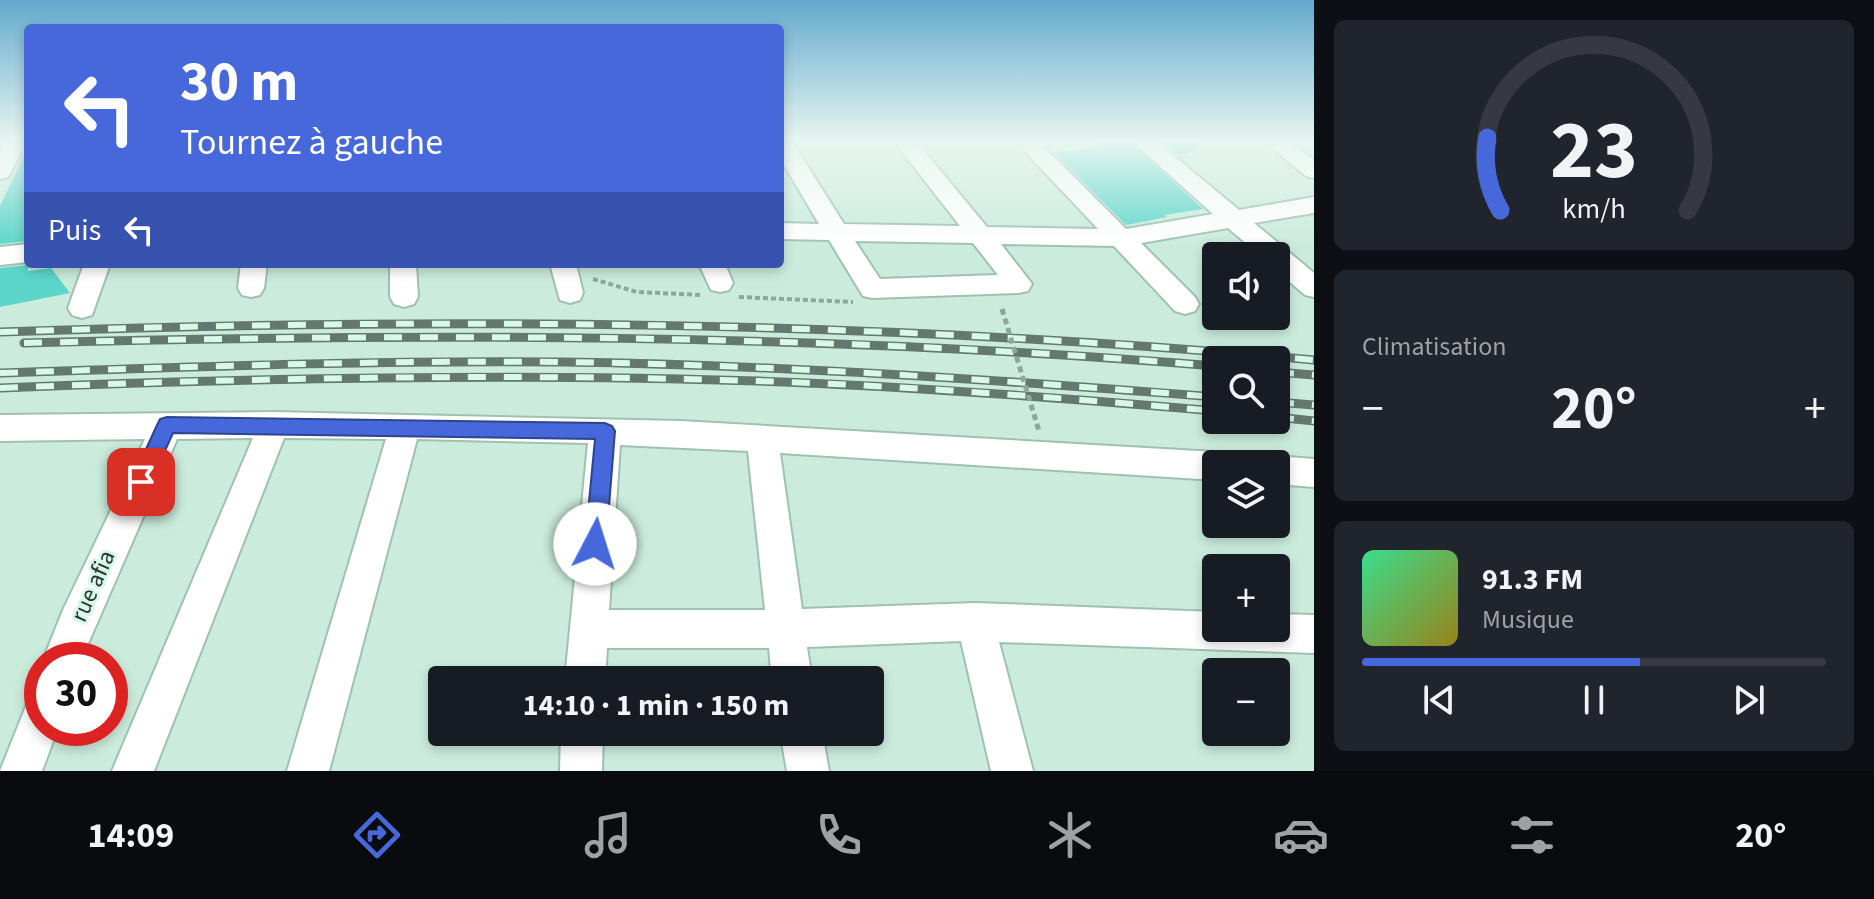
<!DOCTYPE html>
<html lang="fr">
<meta charset="utf-8">
<style>
body{margin:0;font-family:"Source Sans 3",sans-serif;background:#20242c;color:#f1f3f6;height:100vh;display:flex;flex-direction:column;font-size:30px;white-space:nowrap}
*{box-sizing:border-box;margin:0}
p{font-size:26px;color:#9ea1a6}
.icon{flex:none;width:44px;height:44px;fill:none;stroke:currentColor;stroke-width:2;stroke-linecap:round;stroke-linejoin:round}
.map{position:relative;flex:1;overflow:hidden}
.side{display:flex;flex-direction:column;gap:20px;padding:20px;background:#0d0f14;width:560px}
.side>*{flex:none}
.hud{position:absolute;left:24px;top:24px;width:760px;height:244px;border-radius:8px;box-shadow:0 4px 12px #0003;background:#4768db;color:#fff;overflow:hidden}
.tools{position:absolute;left:1202px;top:242px;display:grid;gap:16px}
.tools a{display:grid;place-items:center;width:88px;height:88px;border-radius:8px;background:#171b24;box-shadow:0 4px 12px #0003;font-size:40px}
.speed{position:absolute;left:24px;top:642px;display:flex;gap:16px;font-size:40px;font-weight:700;text-align:center}
.speed>*{display:grid;place-content:center;width:104px;height:104px;border-radius:50%;background:#171b24;box-shadow:0 4px 12px #0003;line-height:1}
.speed .limit{border:12px solid #d22;background:#fff;color:#111}
.pin{position:absolute;display:grid;place-items:center;width:68px;height:68px;color:#fff;margin:-34px;border-radius:16px;box-shadow:0 4px 12px #0006}
.me{position:absolute;width:88px;margin:-44px;rotate:5deg;stroke-linejoin:round;filter:drop-shadow(0 0 6px #0008)}
.turn{display:flex;align-items:center;gap:28px;height:168px;padding:0 24px;font-size:36px}
.turn .icon{width:104px;height:104px;stroke-width:2.5}
.turn b{display:block;font-size:56px;line-height:68px}
.then{display:flex;align-items:center;height:76px;padding:0 24px;background:#0003;gap:16px;font-size:30px}
.big{font-size:60px;font-weight:700;line-height:1.1}
.side .card{flex:1;display:flex;flex-direction:column;justify-content:center;gap:12px;min-width:0;padding:0 28px;border-radius:12px;background:#20242c}
.side .dial{align-items:center;gap:0}
.dial svg{height:208px;overflow:visible;fill:none;stroke:#363941;stroke-width:7;stroke-linecap:round;text-anchor:middle}
.dial text{fill:#f1f3f6;stroke:none}
.song{display:flex;align-items:center;gap:24px}
.cover{width:96px;height:96px;border-radius:12px;background:linear-gradient(135deg,hsl(150 70% 55%),hsl(50 70% 35%))}
.played{height:8px;border-radius:4px;background:linear-gradient(90deg,#4768db 60%,#363941 60%)}
.keys{display:flex;justify-content:space-around;direction:ltr}
.heat{display:flex;justify-content:space-between;align-items:center;font-size:44px;direction:ltr}
.trip{position:absolute;left:428px;top:666px;width:456px;height:80px;border-radius:8px;background:#171b24;box-shadow:0 4px 12px #0003;font-weight:700;line-height:80px;text-align:center}
.tabs{display:flex;height:128px;justify-content:space-around;align-items:center;background:#090b0e;color:#9ea1a6}
.tabs .icon{width:56px;height:56px}
.tabs .current{color:#4768db}
.tabs b{font-size:36px;color:#f1f3f6}
main{display:flex;flex:1;min-height:0}
.map>svg:first-child{display:block}
.building{fill:#5cd6cb}
.lines{fill:none;stroke-linecap:round;stroke-linejoin:round}
.minor-casing{stroke:#a0c0b2;stroke-width:4}
.path{stroke:#8ea79b;stroke-width:4;stroke-dasharray:5 3;stroke-linecap:butt}
.minor{fill:#fff;fill-rule:evenodd}
.rail-casing{stroke:#64786f;stroke-width:9}
.rail{stroke:#d8f9ea;stroke-width:6;stroke-dasharray:18;stroke-linecap:butt}
.path-bridge{stroke:#8ea79b;stroke-width:5;stroke-dasharray:6 4;stroke-linecap:butt}
.route{fill:#4768db;stroke:#2e448e;stroke-width:2}
.labels{text-anchor:middle;dominant-baseline:central;stroke-width:6;stroke-linejoin:round;paint-order:stroke}
.street-label{font-size:24px;fill:#2b3732;stroke:#d8f9ea}
</style>
<main>
<div class="map">
<svg width="1314" height="771" viewBox="0 0 1314 771">
<rect width="100%" height="100%" fill="#cbecdd"/>
<g class="building">
<polygon points="1090,140 1128,140 1203,209 1164,215 1167,217 1126,225 1054,153 1100,147"/>
<polygon points="1159,140 1198,140 1199,151 1178,155"/>
<polygon points="28,147 28,241 0,244 0,206"/>
<polygon points="28,265 28,271 51,268 70,293 0,307 0,268"/>
</g>
<g class="lines">
<defs>
<g id="minor">
<polygon points="6,140 28,140 8,177 0,179 0,151"/>
<path d="M780,140H791L844,224L960,226L893,140H915L987,227L1098,229L1014,140H1037L1126,229L1213,214L1131,140H1155L1239,210L1314,197V213L1254,223L1314,273V297L1305,295L1276,270V256H1261L1228,228L1141,243L1195,297L1199,304L1195,311L1185,314L1175,311L1114,246L1001,244L1032,284L1028,291L1019,293L872,298L863,296L829,240L780,239V223L819,224L780,158ZM855,241L973,243L998,275L880,279Z"/>
<polygon points="1262,140 1286,140 1314,160 1314,178 1306,176"/>
<polygon points="28,244 28,262 0,265 0,247"/>
<polygon points="84,264 110,264 92,315 82,318 72,315 68,308"/>
<polygon points="241,264 267,264 264,288 260,295 251,297 242,295 238,288"/>
<polygon points="390,264 416,264 418,297 414,304 404,307 394,304 390,297"/>
<polygon points="550,264 576,264 583,293 580,300 570,303 560,300"/>
<polygon points="699,264 725,264 733,283 729,290 720,292 711,290"/>
<path d="M274,412L681,421L1216,452L1228,456L1231,464H1216V480L780,453L802,609L975,603L1216,612V628H1276V614L1314,615V653L999,642L1033,771H991L961,641L807,647L812,680H772L769,648H607L605,680H565L588,443L417,439L329,771H287L386,439L284,438L154,771H112L253,438L177,439L81,660H43L63,610L145,439L0,441V415ZM620,445L748,451L765,610H609Z"/>
<polygon points="1276,456 1314,459 1314,487 1276,484 1276,464 1263,464 1264,460"/>
<polygon points="42,695 42,728 58,728 42,771 0,771 28,701"/>
<polygon points="561,732 603,732 602,771 560,771"/>
<polygon points="780,732 822,732 829,771 787,771"/>
</g>
</defs>
<use href="#minor" class="minor-casing"/>
<g class="path">
<polyline points="593,279 637,292 701,295"/>
<polyline points="739,297 853,302"/>
</g>
<use href="#minor" class="minor"/>
<defs>
<g id="rail">
<path d="M0,332C439,317 876,320 1314,360"/>
<path d="M24,343C425,333 816,333 1216,366"/>
<polyline points="1276,372 1314,375"/>
<path d="M0,373C187,367 375,360 563,362C781,365 999,380 1216,397"/>
<path d="M0,388C253,378 505,373 758,381C911,386 1064,398 1216,411"/>
<polyline points="1276,402 1314,405"/>
<polyline points="1276,417 1314,421"/>
</g>
</defs>
<use href="#rail" class="rail-casing"/>
<use href="#rail" class="rail"/>
<polyline class="path-bridge" points="1002,309 1039,431"/>
</g>
<linearGradient id="sky" x2="0" y2="1"><stop stop-color="#63a9cd"/><stop offset="0.57" stop-color="#e8f6f0"/><stop offset="1" stop-color="#e8f6f0" stop-opacity="0"/></linearGradient>
<rect width="1314" height="247" fill="url(#sky)"/>
<polygon class="route" points="167,417 605,423 612,426 615,431 606,544 603,551 595,554 588,551 585,544 595,439 173,433 148,488 141,490 133,488 131,482 157,425 160,419"/>
<g class="labels">
<g class="street-label">
<text transform="translate(93 586) rotate(-66)">rue afia</text>
</g>
</g>
</svg>
<div class="tools">
<a><svg class="icon" aria-label="sound" viewBox="0 0 24 24"><path d="M4 9h4l5-4v14l-5-4H4zM17 9q2 3 0 6"/></svg></a>
<a><svg class="icon" aria-label="search" viewBox="0 0 24 24"><circle cx="10" cy="10" r="6"/><path d="M15 15l6 6"/></svg></a>
<a><svg class="icon" aria-label="layers" viewBox="0 0 24 24"><path d="M12 4l9 5-9 5-9-5zM3 14l9 5 9-5"/></svg></a>
<a>+</a>
<a>−</a>
</div>
<div class="speed"><div class="limit">30</div></div>
<div class="pin" style="left:141px;top:482px;background:#d93025"><svg class="icon" aria-label="arrive" viewBox="0 0 24 24"><path d="M6 21V4h12l-3 4 3 4H6"/></svg></div>
<svg class="me" style="left:595px;top:544px" viewBox="-20 -20 40 40"><circle r="19" fill="#fff"/><path d="M0-13L10 11 0 6-10 11z" fill="#4768db"/></svg>
<div class="trip">14:10 · 1 min · 150 m</div>
<div class="hud">
<div class="turn"><svg class="icon" aria-label="left" viewBox="0 0 24 24"><path d="M17 20v-9H6M10 6l-5 5 5 5"/></svg><div><b>30 m</b>Tournez à gauche</div></div>
<div class="then">Puis<svg class="icon" aria-label="left" viewBox="0 0 24 24"><path d="M17 20v-9H6M10 6l-5 5 5 5"/></svg></div>
</div>
</div>
<section class="side">
<div class="card dial"><svg viewBox="0 0 100 80">
<path d="M14 69A42 42 0 1 1 86 69"/>
<path d="M14 69A42 42 0 0 1 9 41" stroke="#4768db"/>
<text x="50" y="56" font-size="32" font-weight="700">23</text>
<text x="50" y="72" font-size="11">km/h</text>
</svg></div>
<div class="card"><p>Climatisation</p>
<div class="heat"><a>−</a><b class="big">20°</b><a>+</a></div>
</div>
<div class="card">
<div class="song"><i class="cover"></i><div><b>91.3 FM</b><p>Musique</p></div></div>
<div class="played"></div>
<div class="keys"><svg class="icon" aria-label="previous" viewBox="0 0 24 24"><path d="M18 5L8 12l10 7zM5 5v14"/></svg><svg class="icon" aria-label="pause" viewBox="0 0 24 24"><path d="M8 5v14M16 5v14"/></svg><svg class="icon" aria-label="next" viewBox="0 0 24 24"><path d="M6 5l10 7-10 7zM19 5v14"/></svg></div>
</div>
</section>
</main>
<nav class="tabs">
<b>14:09</b>
<svg class="icon current" aria-label="directions" viewBox="0 0 24 24"><path d="M12 3l9 9-9 9-9-9zM9 14v-3h6M13 9l2 2-2 2"/></svg>
<svg class="icon" aria-label="music" viewBox="0 0 24 24"><path d="M9 18V5l10-2v13"/><circle cx="6" cy="18" r="3"/><circle cx="16" cy="16" r="3"/></svg>
<svg class="icon" aria-label="phone" viewBox="0 0 24 24"><path d="M5 4h4l2 5-3 2q2 4 5 5l2-3 5 2v4C11 20 4 13 5 4z"/></svg>
<svg class="icon" aria-label="climate" viewBox="0 0 24 24"><path d="M12 3v18M4 7l16 10M4 17L20 7"/></svg>
<svg class="icon" aria-label="car" viewBox="0 0 24 24"><path d="M5 17H2v-5l4-1 3-4h7l3 4 3 1v5h-3M9 17h6M6 11h13"/><circle cx="7" cy="17" r="2"/><circle cx="17" cy="17" r="2"/></svg>
<svg class="icon" aria-label="filters" viewBox="0 0 24 24"><path d="M4 7h16M4 17h16"/><circle cx="9" cy="7" r="2"/><circle cx="15" cy="17" r="2"/></svg>
<b>20°</b>
</nav>
